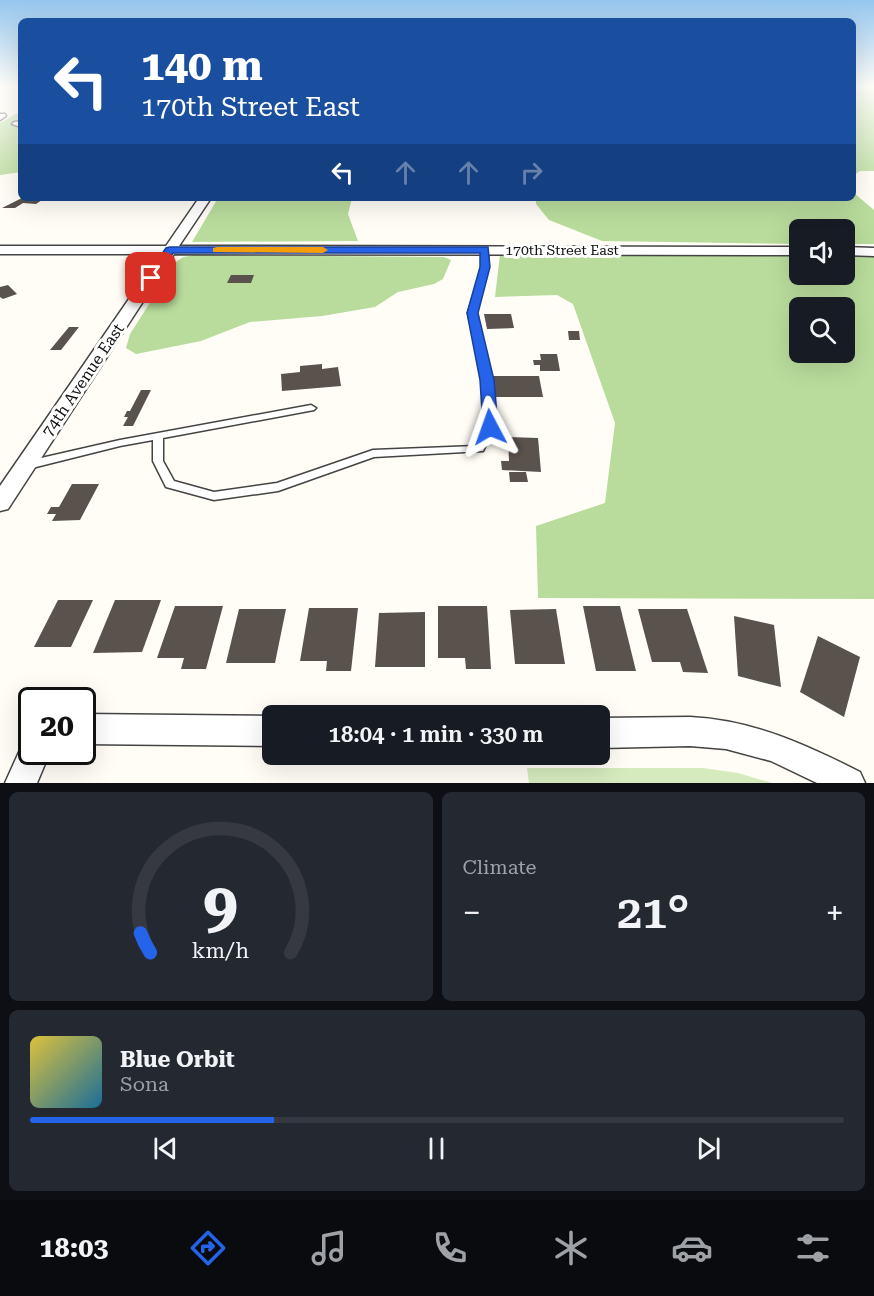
<!DOCTYPE html>
<meta charset="utf-8">
<style>
body{margin:0;font-family:"Roboto Serif",serif;background:#242831;color:#f1f3f6;height:100vh;display:flex;flex-direction:column;font-size:22px;white-space:nowrap}
*{box-sizing:border-box;margin:0}
p{font-size:20px;color:#9ea1a6}
.icon{flex:none;width:33px;height:33px;fill:none;stroke:currentColor;stroke-width:2;stroke-linecap:round;stroke-linejoin:round}
.map{position:relative;height:783px;overflow:hidden}
.panel{display:flex;flex-direction:column;gap:9px;padding:9px;background:#0d0f14;flex:1}
.panel>*{flex:none}
.banner{position:absolute;left:18px;top:18px;width:838px;height:183px;border-radius:9px;box-shadow:0 6px 24px #0002;background:#1a4fa0;color:#fff;overflow:hidden}
.controls{position:absolute;left:789px;top:219px;display:grid;gap:12px}
.controls a{display:grid;place-items:center;width:66px;height:66px;border-radius:9px;background:#171b24;box-shadow:0 6px 24px #0002;font-size:30px}
.speed{position:absolute;left:18px;top:687px;display:flex;gap:12px;font-size:30px;font-weight:700;text-align:center}
.speed>*{display:grid;place-content:center;width:78px;height:78px;border-radius:50%;background:#171b24;box-shadow:0 6px 24px #0002;line-height:1}
.speed .limit{border:3px solid #111;border-radius:9px;background:#fff;color:#111}
.pin{position:absolute;display:grid;place-items:center;width:51px;height:51px;color:#fff;margin:-26px;border-radius:12px;box-shadow:0 3px 9px #0006}
.me{position:absolute;width:66px;margin:-33px;rotate:356deg;stroke-linejoin:round;filter:drop-shadow(0 0 4px #0008)}
.turn{display:flex;align-items:center;gap:21px;height:126px;padding:0 24px;font-size:27px}
.turn .icon{width:78px;height:78px;stroke-width:2.5}
.turn b{display:block;font-size:42px;line-height:51px}
.lanes{display:flex;align-items:center;height:57px;padding:0 24px;background:#0003;justify-content:center;gap:30px;direction:ltr}
.lanes .off{opacity:.35}
.big{font-size:45px;font-weight:600;line-height:1.1}
.panel .card{flex:1;display:flex;flex-direction:column;justify-content:center;gap:9px;min-width:0;padding:0 21px;border-radius:9px;background:#242831}
.panel .dial{align-items:center;gap:0}
.dial svg{height:156px;overflow:visible;fill:none;stroke:#363941;stroke-width:7;stroke-linecap:round;text-anchor:middle}
.dial text{fill:#f1f3f6;stroke:none}
.song{display:flex;align-items:center;gap:18px}
.cover{width:72px;height:72px;border-radius:9px;background:linear-gradient(135deg,hsl(50 70% 55%),hsl(200 70% 35%))}
.played{height:6px;border-radius:3px;background:linear-gradient(90deg,#2563eb 30%,#363941 30%)}
.keys{display:flex;justify-content:space-around;direction:ltr}
.heat{display:flex;justify-content:space-between;align-items:center;font-size:33px;direction:ltr}
.panel .tiles{flex:1;display:grid;gap:9px;grid-template-columns:1fr 1fr}
.card:last-child{grid-column:span 2}
.trip{position:absolute;left:262px;top:705px;width:348px;height:60px;border-radius:9px;background:#171b24;box-shadow:0 6px 24px #0002;font-weight:600;line-height:60px;text-align:center}
.dock{display:flex;height:96px;justify-content:space-around;align-items:center;background:#090b0e;color:#9ea1a6}
.dock .icon{width:42px;height:42px}
.dock .current{color:#2563eb}
.dock b{font-size:27px;color:#f1f3f6}
.map>svg:first-child{display:block}
.green{fill:#d5ebbd}
.forest{fill:#b9dc9c;fill-rule:evenodd}
.building{fill:#5a524d}
.lines{fill:none;stroke-linecap:round;stroke-linejoin:round}
.service-casing{stroke:#444;stroke-width:3}
.minor-casing{stroke:#444;stroke-width:3}
.service{fill:#fff;fill-rule:evenodd}
.minor{fill:#fff;fill-rule:evenodd}
.route{fill:#2563eb;stroke:#184099;stroke-width:1.5}
.slow{fill:#f59e0b}
.labels{text-anchor:middle;dominant-baseline:central;stroke-width:6;stroke-linejoin:round;paint-order:stroke}
.far-street-label{font-size:14px;fill:#111;stroke:#fff}
.street-label{font-size:16px;fill:#111;stroke:#fff}
</style>
<div class="map">
<svg width="874" height="783" viewBox="0 0 874 783">
<rect width="100%" height="100%" fill="#fffdf5"/>
<polygon class="green" points="527,768 703,768 738,773 772,783 529,783"/>
<g class="forest">
<polygon points="854,86 874,86 874,171 860,171 854,175"/>
<polygon points="21,111 21,172 0,175 0,123"/>
<polygon points="854,193 874,210 874,244 845,244 844,230 800,230 799,244 602,241 549,220 536,204 536,198 854,198"/>
<polygon points="218,198 352,198 348,214 358,241 192,242"/>
<path d="M500,254L799,256L800,274H844L845,256H874V599L538,598L536,526L605,503L615,423L573,304L557,295L495,297ZM800,308H844V352H800Z"/>
<polygon points="196,255 444,257 451,260 443,279 434,284 398,292 375,307 322,316 250,322 201,341 136,354 126,348 130,334 176,262 183,257"/>
</g>
<g class="building">
<polygon points="22,198 45,198 36,204 23,203 15,208 2,208"/>
<polygon points="231,275 254,275 251,283 227,283"/>
<polygon points="8,285 17,294 3,299 0,297 0,287"/>
<polygon points="484,314 511,314 514,328 487,329"/>
<polygon points="69,327 79,327 61,350 50,350"/>
<polygon points="568,331 579,331 580,340 569,340"/>
<polygon points="540,354 557,354 560,371 540,371 540,365 534,365 533,360 541,360"/>
<polygon points="322,364 322,369 338,367 341,386 282,391 281,374 300,372 300,366"/>
<polygon points="491,376 539,376 543,397 493,397"/>
<polygon points="141,390 151,390 133,426 123,426 128,417 124,417 127,411 130,411"/>
<polygon points="508,437 538,438 541,472 502,470 501,461 509,461"/>
<polygon points="509,472 526,472 528,482 510,482"/>
<polygon points="72,484 99,484 80,520 52,521 56,514 47,514 51,507 59,507"/>
<polygon points="58,600 93,600 71,647 34,647"/>
<polygon points="115,600 161,600 142,652 93,653"/>
<polygon points="175,606 223,606 206,669 181,669 184,658 157,658"/>
<polygon points="438,606 487,606 491,669 466,669 465,658 438,658"/>
<polygon points="583,606 620,606 636,671 596,671"/>
<polygon points="309,608 358,608 351,671 326,671 327,661 300,661"/>
<polygon points="239,609 286,609 275,663 226,663"/>
<polygon points="556,609 565,664 515,664 510,610"/>
<polygon points="638,609 687,609 708,673 683,672 680,662 652,662"/>
<polygon points="425,612 425,667 375,667 379,613"/>
<polygon points="734,616 774,625 781,687 738,676"/>
<polygon points="818,636 860,657 844,717 800,692"/>
</g>
<g class="lines">
<defs>
<polygon id="service" points="485,248 488,250 488,267 476,313 491,379 495,427 483,451 374,457 278,491 214,500 166,487 153,461 153,440 120,446 28,469 24,468 23,465 24,462 28,461 120,440 311,405 316,408 314,410 163,438 163,461 174,481 214,492 277,483 373,450 476,446 485,427 483,379 468,313 482,267 482,250"/>
<g id="minor">
<polygon points="0,114 5,114 6,116 0,120"/>
<polygon points="21,121 21,127 12,124 14,122"/>
<polygon points="199,198 211,198 179,246 800,247 800,255 174,254 8,509 0,511 0,486 160,254 0,254 0,246 166,246"/>
<polygon points="844,247 874,248 874,256 844,255"/>
<polygon points="82,714 273,716 273,746 82,744"/>
<path d="M690,717C752,720 805,744 860,772L865,783H817L771,761L726,749L690,746L600,748V718Z"/>
<polygon points="32,738 32,752 50,752 37,783 5,783 24,741"/>
</g>
</defs>
<use href="#service" class="service-casing"/>
<use href="#minor" class="minor-casing"/>
<use href="#service" class="service"/>
<use href="#minor" class="minor"/>
</g>
<linearGradient id="sky" x2="0" y2="1"><stop stop-color="#95c6ee"/><stop offset="0.44" stop-color="#fffefa"/><stop offset="1" stop-color="#fffefa" stop-opacity="0"/></linearGradient>
<rect width="874" height="196" fill="url(#sky)"/>
<polygon class="route" points="488,247 490,267 478,313 494,380 498,427 490,432 483,427 480,380 467,313 480,267 480,253 173,253 155,281 151,281 145,278 166,248 170,247"/>
<polygon class="slow" points="217,247 323,247 328,250 323,253 213,252 213,248"/>
<g class="labels">
<g class="far-street-label">
<text x="562" y="250">170th Street East</text>
</g>
<g class="street-label">
<text transform="translate(83 380) rotate(-56)">74th Avenue East</text>
</g>
</g>
</svg>
<div class="controls">
<a><svg class="icon" aria-label="sound" viewBox="0 0 24 24"><path d="M4 9h4l5-4v14l-5-4H4zM17 9q2 3 0 6"/></svg></a>
<a><svg class="icon" aria-label="search" viewBox="0 0 24 24"><circle cx="10" cy="10" r="6"/><path d="M15 15l6 6"/></svg></a>
</div>
<div class="speed"><div class="limit">20</div></div>
<div class="pin" style="left:151px;top:278px;background:#d93025"><svg class="icon" aria-label="arrive" viewBox="0 0 24 24"><path d="M6 21V4h12l-3 4 3 4H6"/></svg></div>
<svg class="me" style="left:490px;top:427px" viewBox="-20 -20 40 40"><path d="M0-17L14 15 0 8-14 15z" fill="#2563eb" stroke="#fff" stroke-width="4"/></svg>
<div class="trip">18:04 · 1 min · 330 m</div>
<div class="banner">
<div class="turn"><svg class="icon" aria-label="left" viewBox="0 0 24 24"><path d="M17 20v-9H6M10 6l-5 5 5 5"/></svg><div><b>140 m</b>170th Street East</div></div>
<div class="lanes"><svg class="icon" aria-label="left" viewBox="0 0 24 24"><path d="M17 20v-9H6M10 6l-5 5 5 5"/></svg><svg class="icon off" aria-label="ahead" viewBox="0 0 24 24"><path d="M12 20V5M6 11l6-6 6 6"/></svg><svg class="icon off" aria-label="ahead" viewBox="0 0 24 24"><path d="M12 20V5M6 11l6-6 6 6"/></svg><svg class="icon off" aria-label="right" viewBox="0 0 24 24"><path d="M7 20v-9h11M14 6l5 5-5 5"/></svg></div>
</div>
</div>
<section class="panel">
<div class="tiles">
<div class="card dial"><svg viewBox="0 0 100 80">
<path d="M14 69A42 42 0 1 1 86 69"/>
<path d="M14 69A42 42 0 0 1 9 59" stroke="#2563eb"/>
<text x="50" y="56" font-size="32" font-weight="700">9</text>
<text x="50" y="72" font-size="11">km/h</text>
</svg></div>
<div class="card"><p>Climate</p>
<div class="heat"><a>−</a><b class="big">21°</b><a>+</a></div>
</div>
<div class="card">
<div class="song"><i class="cover"></i><div><b>Blue Orbit</b><p>Sona</p></div></div>
<div class="played"></div>
<div class="keys"><svg class="icon" aria-label="previous" viewBox="0 0 24 24"><path d="M18 5L8 12l10 7zM5 5v14"/></svg><svg class="icon" aria-label="pause" viewBox="0 0 24 24"><path d="M8 5v14M16 5v14"/></svg><svg class="icon" aria-label="next" viewBox="0 0 24 24"><path d="M6 5l10 7-10 7zM19 5v14"/></svg></div>
</div>
</div>
</section>
<nav class="dock">
<b>18:03</b>
<svg class="icon current" aria-label="directions" viewBox="0 0 24 24"><path d="M12 3l9 9-9 9-9-9zM9 14v-3h6M13 9l2 2-2 2"/></svg>
<svg class="icon" aria-label="music" viewBox="0 0 24 24"><path d="M9 18V5l10-2v13"/><circle cx="6" cy="18" r="3"/><circle cx="16" cy="16" r="3"/></svg>
<svg class="icon" aria-label="phone" viewBox="0 0 24 24"><path d="M5 4h4l2 5-3 2q2 4 5 5l2-3 5 2v4C11 20 4 13 5 4z"/></svg>
<svg class="icon" aria-label="climate" viewBox="0 0 24 24"><path d="M12 3v18M4 7l16 10M4 17L20 7"/></svg>
<svg class="icon" aria-label="car" viewBox="0 0 24 24"><path d="M5 17H2v-5l4-1 3-4h7l3 4 3 1v5h-3M9 17h6M6 11h13"/><circle cx="7" cy="17" r="2"/><circle cx="17" cy="17" r="2"/></svg>
<svg class="icon" aria-label="filters" viewBox="0 0 24 24"><path d="M4 7h16M4 17h16"/><circle cx="9" cy="7" r="2"/><circle cx="15" cy="17" r="2"/></svg>
</nav>
